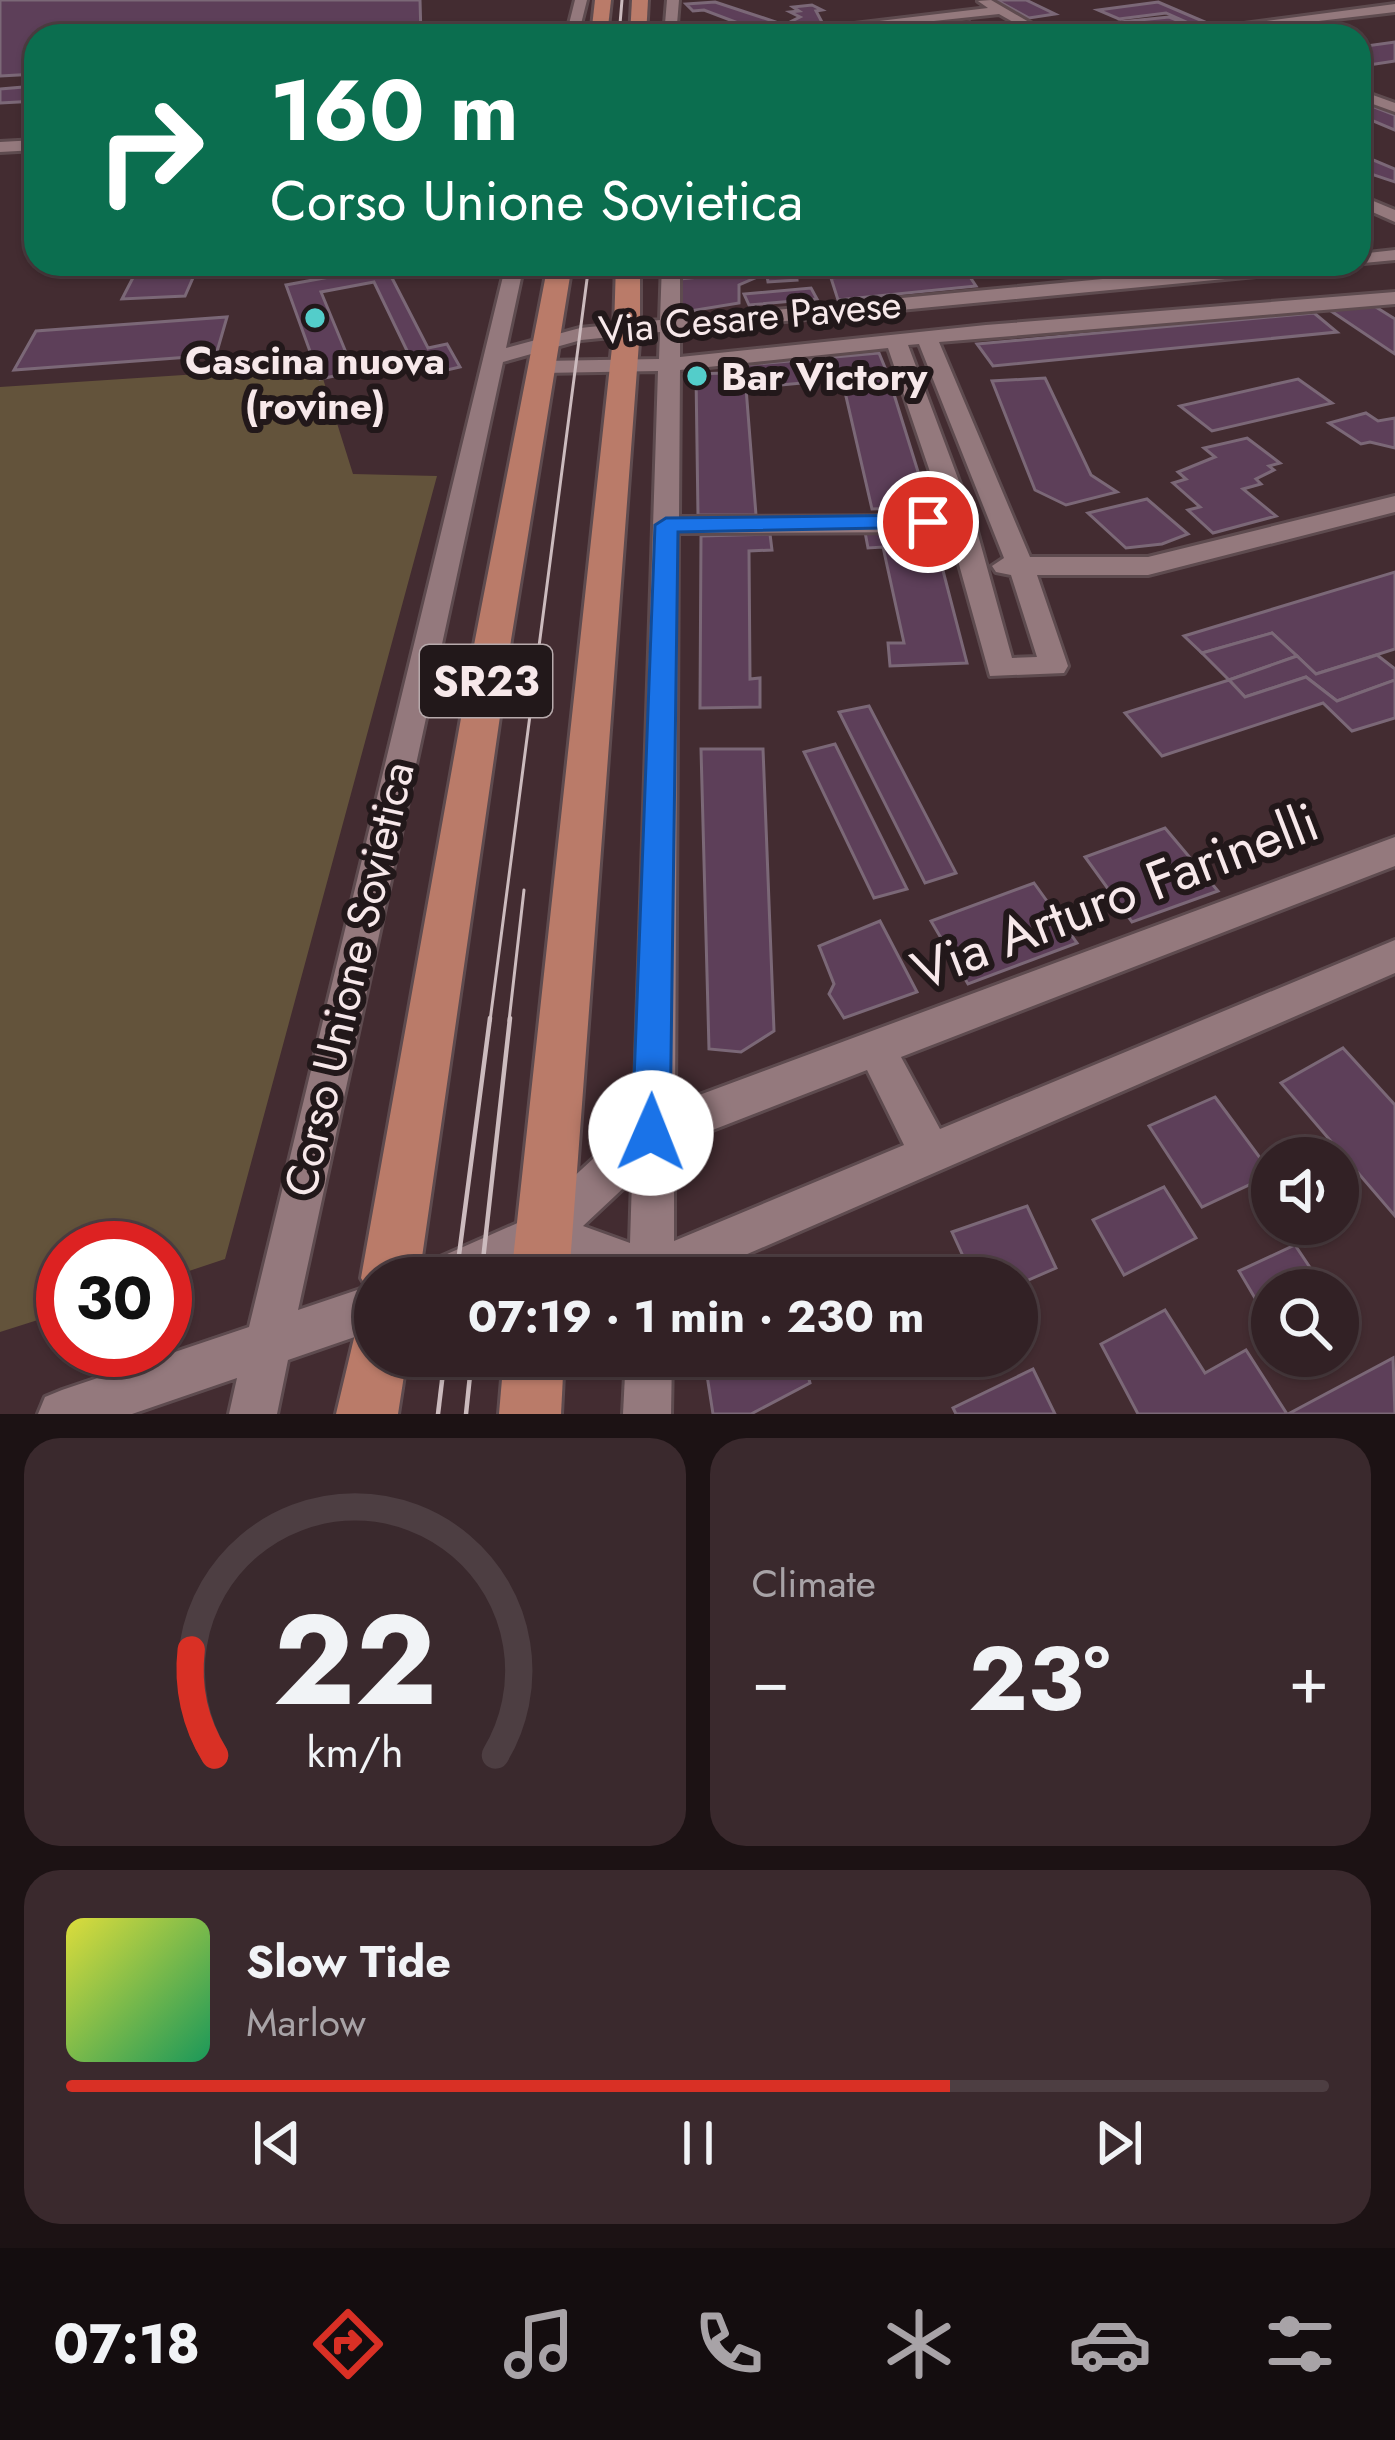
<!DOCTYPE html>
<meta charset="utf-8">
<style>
body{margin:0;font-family:Jost,sans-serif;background:#3a292d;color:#f1f3f6;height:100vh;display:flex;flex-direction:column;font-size:45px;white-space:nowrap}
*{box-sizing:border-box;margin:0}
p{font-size:39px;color:#a8a3a7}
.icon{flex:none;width:66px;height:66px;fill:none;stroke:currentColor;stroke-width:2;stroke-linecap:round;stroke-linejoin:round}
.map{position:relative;height:1414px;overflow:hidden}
.details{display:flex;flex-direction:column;gap:24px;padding:24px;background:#1c1214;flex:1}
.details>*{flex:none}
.top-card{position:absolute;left:24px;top:24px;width:1347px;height:252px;border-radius:36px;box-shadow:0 3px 9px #0004,0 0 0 3px #4d3e42;background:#0b6e4f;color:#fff;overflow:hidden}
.controls{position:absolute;left:1251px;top:1137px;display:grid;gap:24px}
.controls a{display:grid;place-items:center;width:108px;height:108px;border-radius:50%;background:#322125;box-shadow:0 3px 9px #0004,0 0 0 3px #4d3e42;font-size:60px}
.speed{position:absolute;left:36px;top:1221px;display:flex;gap:24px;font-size:60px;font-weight:700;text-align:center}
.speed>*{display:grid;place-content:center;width:156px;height:156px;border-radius:50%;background:#322125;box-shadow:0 3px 9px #0004,0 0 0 3px #4d3e42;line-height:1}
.speed .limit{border:18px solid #d22;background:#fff;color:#111}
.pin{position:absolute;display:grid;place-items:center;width:102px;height:102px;color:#fff;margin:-51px;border:6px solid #fff;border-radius:50%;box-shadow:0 3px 12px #0007}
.me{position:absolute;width:132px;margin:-66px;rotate:1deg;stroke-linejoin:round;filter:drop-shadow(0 0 9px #0008)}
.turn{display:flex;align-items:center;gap:42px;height:252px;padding:0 48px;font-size:54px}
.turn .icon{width:156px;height:156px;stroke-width:2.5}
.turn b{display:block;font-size:84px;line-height:102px}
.big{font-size:90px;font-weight:700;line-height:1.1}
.details .tile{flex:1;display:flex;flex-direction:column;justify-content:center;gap:18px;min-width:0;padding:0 42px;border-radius:36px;background:#3a292d}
.details .dial{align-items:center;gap:0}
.dial svg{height:312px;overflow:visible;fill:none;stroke:#4d3e42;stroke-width:7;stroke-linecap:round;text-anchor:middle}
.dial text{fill:#f1f3f6;stroke:none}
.song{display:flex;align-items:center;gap:36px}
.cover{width:144px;height:144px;border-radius:18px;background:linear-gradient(135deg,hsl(60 70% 55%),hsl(150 70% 35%))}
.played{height:12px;border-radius:6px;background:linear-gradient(90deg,#d93025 70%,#4d3e42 70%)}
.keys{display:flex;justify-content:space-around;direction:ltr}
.heat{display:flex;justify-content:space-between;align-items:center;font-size:66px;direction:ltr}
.details .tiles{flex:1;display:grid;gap:24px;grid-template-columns:1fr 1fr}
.tile:last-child{grid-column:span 2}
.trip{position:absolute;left:354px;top:1257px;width:684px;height:120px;border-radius:60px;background:#322125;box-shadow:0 3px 9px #0004,0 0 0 3px #4d3e42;font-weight:700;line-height:120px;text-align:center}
.menu{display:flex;height:192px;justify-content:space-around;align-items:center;background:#140d0f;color:#a8a3a7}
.menu .icon{width:84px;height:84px}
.menu .current{color:#d93025}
.menu b{font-size:54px;color:#f1f3f6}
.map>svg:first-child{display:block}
.green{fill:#63533b}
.building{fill:#5d3f59;stroke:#7b6877;stroke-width:3}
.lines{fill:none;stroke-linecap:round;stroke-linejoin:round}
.minor-casing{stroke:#5e4b4f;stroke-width:6}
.major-casing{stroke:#5e4b4f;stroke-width:6}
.minor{fill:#94797d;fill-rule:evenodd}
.major{fill:#ba7b69;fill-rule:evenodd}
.tram-far1{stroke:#ccbbbe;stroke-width:3}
.tram{stroke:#ccbbbe;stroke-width:4.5}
.route{fill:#1a73e8;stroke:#114b97;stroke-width:3}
.poi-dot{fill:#53cdca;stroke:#22181a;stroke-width:4.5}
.labels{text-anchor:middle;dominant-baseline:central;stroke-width:12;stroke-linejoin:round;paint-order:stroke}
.far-street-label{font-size:39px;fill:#f7e8ea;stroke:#22181a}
.far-poi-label{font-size:39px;font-weight:bold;fill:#f7e8ea;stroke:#22181a}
.shield{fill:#22181a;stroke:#b7aaac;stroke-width:3}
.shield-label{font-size:42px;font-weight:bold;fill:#f7e8ea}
.street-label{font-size:45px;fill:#f7e8ea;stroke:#22181a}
.near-street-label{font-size:54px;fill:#f7e8ea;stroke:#22181a}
</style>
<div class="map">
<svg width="1395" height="1414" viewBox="0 0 1395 1414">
<rect width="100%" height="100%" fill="#432c31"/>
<polygon class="green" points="319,366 353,474 437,476 225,1259 165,1279 165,1248 63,1248 63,1312 0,1332 0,387"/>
<g class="building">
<polygon points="0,0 420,0 421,36 36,36 36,74 0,76"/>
<polygon points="996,0 1026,0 1055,14 1029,18"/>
<polygon points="715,2 776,22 784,28 759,31 704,10 693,11 686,4"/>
<polygon points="1158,2 1205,22 1191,24 1166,13 1119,19 1098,10"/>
<polygon points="812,5 822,10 816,11 823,24 799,26 792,21 800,17 790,12 799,11 793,7"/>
<polygon points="1169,17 1187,24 1144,30 1120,22"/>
<polygon points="970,22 981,28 917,36 903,30"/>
<polygon points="1120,22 1132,28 1069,36 1056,30"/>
<polygon points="887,26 903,36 791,36"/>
<polygon points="1395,42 1395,61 1369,65 1359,61 1359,47"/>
<polygon points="36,86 36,101 0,103 0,89"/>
<polygon points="1359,101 1395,115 1395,130 1359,115"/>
<polygon points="1359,154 1395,169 1395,182 1359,170"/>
<polygon points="140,264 199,264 185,296 122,299"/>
<polygon points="400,264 469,264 392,278 428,348 447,344 460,367 425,375 420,365 435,362 431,355 411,359 374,282 321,292 354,372 320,379 286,285"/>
<polygon points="698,264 755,264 757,277 739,285 739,303 678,313 680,279 700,277"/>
<polygon points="765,264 795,264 797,280 768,282"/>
<polygon points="1022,264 1103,264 1103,265 1030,272"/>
<polygon points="1161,264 1228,264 1231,267 1169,272"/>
<polygon points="962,265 976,286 838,300 831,278"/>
<polygon points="811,288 817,299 749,305 744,294"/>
<polygon points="1371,304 1395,319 1395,354 1331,311"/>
<polygon points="1314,313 1337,332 993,366 977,344"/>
<polygon points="227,317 216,355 14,370 36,331"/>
<polygon points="879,353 888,375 728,390 723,367"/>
<polygon points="724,373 728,390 746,388 756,515 698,515 696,374"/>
<polygon points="888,375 929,507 872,509 842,379"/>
<polygon points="1045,378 1091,475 1117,492 1066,505 1035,490 992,381"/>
<polygon points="1298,379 1332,403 1212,431 1180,406"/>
<polygon points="1366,413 1378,421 1395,418 1395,448 1370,442 1361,444 1329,423"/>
<polygon points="1247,438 1280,463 1269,466 1274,470 1256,479 1261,484 1243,489 1276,516 1213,533 1188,510 1200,507 1173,483 1186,479 1178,472 1215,457 1204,448"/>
<polygon points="1147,499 1188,534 1162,544 1126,548 1088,513"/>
<polygon points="865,532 933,532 967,663 890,666 888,643 904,643 883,547 868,548"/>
<polygon points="770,534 772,550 749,551 750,679 760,678 760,707 700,708 701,536"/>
<polygon points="1395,572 1395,649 1316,674 1272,633 1202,653 1184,636"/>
<polygon points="1272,633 1297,656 1229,680 1202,653"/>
<polygon points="1377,655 1395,669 1395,680 1337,701 1306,677 1245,697 1229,680 1297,656 1316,674"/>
<polygon points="1306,677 1337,701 1395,680 1395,718 1352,731 1323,703 1162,756 1125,713 1229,680 1245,697"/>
<polygon points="869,706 956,873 925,883 839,712"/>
<polygon points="835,744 907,889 874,898 804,752"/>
<polygon points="701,749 763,749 774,1031 741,1052 709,1049"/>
<polygon points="1165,828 1218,891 1132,922 1085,857"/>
<polygon points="1034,883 1077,943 968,984 931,921"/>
<polygon points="880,921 917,992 844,1018 829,994 834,984 819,946"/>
<polygon points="1343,1048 1395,1105 1395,1216 1281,1083"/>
<polygon points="1215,1097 1272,1174 1202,1207 1149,1126"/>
<polygon points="1164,1187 1196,1238 1124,1275 1093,1220"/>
<polygon points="1027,1206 1056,1268 1017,1285 1017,1278 973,1278 952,1232"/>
<polygon points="1295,1245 1325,1290 1272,1290 1272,1327 1239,1271"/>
<polygon points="1165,1310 1205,1373 1246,1350 1287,1414 1138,1414 1101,1344"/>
<polygon points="704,1356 803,1356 810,1383 751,1414 713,1414"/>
<polygon points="1393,1358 1395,1414 1288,1414"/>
<polygon points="1033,1369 1055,1414 956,1414 953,1408"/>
</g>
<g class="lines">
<defs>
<g id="minor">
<polygon points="575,0 587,0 578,36 566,36"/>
<polygon points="667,0 679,0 676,36 664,36"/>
<polygon points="991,0 1053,36 1038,36 999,14 794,36 753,36 988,8 978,1"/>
<polygon points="1395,4 1395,12 1190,36 1153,36"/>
<polygon points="1359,90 1395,103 1395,112 1359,99"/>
<polygon points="36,140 36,150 0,152 0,142"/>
<polygon points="1359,195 1395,210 1395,222 1359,206"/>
<polygon points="1395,250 1395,260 1353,264 1359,264 1359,254"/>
<path d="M506,264H524L506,348L580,328L660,320L662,264H680V319L1260,264H1328L1319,270L680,331V357L986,325L1395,292V304L939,342L1030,557H1148L1395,496V512L1148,575H1037L1068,666L1064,673L990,676L950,532L678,533L675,1104L1395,837V866L901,1057L940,1129L1395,940V973L692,1278H605L545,1255L495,1278H423L429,1262L529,1218L634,1121L658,371L542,373L531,367L542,361L659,359L660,332L581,340L503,362L298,1310L375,1284V1330L288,1360L277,1414H229L237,1378L132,1414H38L45,1397L62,1390L249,1327ZM919,344L1004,558L992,566L996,572L1011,575L1037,657L1012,658L975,524L908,345ZM888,348L945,516L679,517L680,370ZM867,1070L904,1145L674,1241V1145ZM632,1180L630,1243L583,1226Z"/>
<polygon points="626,1356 672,1356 671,1414 623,1414"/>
</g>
<g id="major">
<polygon points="595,0 611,0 607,36 591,36"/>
<polygon points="632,0 648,0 646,36 630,36"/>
<polygon points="548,264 572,264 511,640 419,1278 375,1278 375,1301 361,1278 475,640"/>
<polygon points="616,264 640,264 640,329 569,1278 511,1278 614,329"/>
<polygon points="375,1326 375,1356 407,1356 398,1414 336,1414 355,1334"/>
<polygon points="504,1356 564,1356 561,1414 499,1414"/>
</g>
</defs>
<use href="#minor" class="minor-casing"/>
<use href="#major" class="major-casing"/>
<use href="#minor" class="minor"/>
<use href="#major" class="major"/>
<g class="tram-far1">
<polyline points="619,36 622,0"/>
<polyline points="490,1021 589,264"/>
<polyline points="509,1021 524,890"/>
</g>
<g class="tram">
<polyline points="456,1278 490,1018"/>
<polyline points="481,1278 510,1018"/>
<polyline points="438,1414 445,1356"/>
<polyline points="466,1414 472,1356"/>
</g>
</g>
<polygon class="route" points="928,515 939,522 936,527 678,532 670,1133 664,1147 651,1152 638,1147 632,1133 655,525 666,518"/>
<g class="poi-dot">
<circle cx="315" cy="318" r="12"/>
<circle cx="697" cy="376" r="12"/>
</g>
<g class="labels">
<g class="far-street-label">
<text transform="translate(750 317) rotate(-5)">Via Cesare Pavese</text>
</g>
<g class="far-poi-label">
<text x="315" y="360">Cascina nuova<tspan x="315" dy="45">(rovine)</tspan></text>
<text x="721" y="376" text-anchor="start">Bar Victory</text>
</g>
<rect class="shield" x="420" y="645" width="132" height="72" rx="9"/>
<g class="shield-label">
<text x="486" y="681">SR23</text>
</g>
<g class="street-label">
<text transform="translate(349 979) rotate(-77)">Corso Unione Sovietica</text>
</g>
<g class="near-street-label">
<text transform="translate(1115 896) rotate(-21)">Via Arturo Farinelli</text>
</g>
</g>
</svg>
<div class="controls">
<a><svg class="icon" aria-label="sound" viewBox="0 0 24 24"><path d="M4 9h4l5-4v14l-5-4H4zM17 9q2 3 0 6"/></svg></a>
<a><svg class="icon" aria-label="search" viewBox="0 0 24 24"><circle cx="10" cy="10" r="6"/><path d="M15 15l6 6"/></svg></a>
</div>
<div class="speed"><div class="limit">30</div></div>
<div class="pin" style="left:928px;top:522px;background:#d93025"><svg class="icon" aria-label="arrive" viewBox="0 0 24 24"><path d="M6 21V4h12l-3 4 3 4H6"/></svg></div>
<svg class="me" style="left:651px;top:1133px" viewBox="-20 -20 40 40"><circle r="19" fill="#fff"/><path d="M0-13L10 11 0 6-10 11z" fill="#1a73e8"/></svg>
<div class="trip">07:19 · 1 min · 230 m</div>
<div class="top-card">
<div class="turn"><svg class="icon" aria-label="right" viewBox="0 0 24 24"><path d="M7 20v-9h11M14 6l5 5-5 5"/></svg><div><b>160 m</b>Corso Unione Sovietica</div></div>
</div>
</div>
<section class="details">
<div class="tiles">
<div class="tile dial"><svg viewBox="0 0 100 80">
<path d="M14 69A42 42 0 1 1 86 69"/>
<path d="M14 69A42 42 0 0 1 8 42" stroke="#d93025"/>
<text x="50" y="56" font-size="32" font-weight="700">22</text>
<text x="50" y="72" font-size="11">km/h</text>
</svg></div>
<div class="tile"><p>Climate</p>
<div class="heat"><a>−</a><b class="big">23°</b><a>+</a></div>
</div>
<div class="tile">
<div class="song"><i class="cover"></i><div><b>Slow Tide</b><p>Marlow</p></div></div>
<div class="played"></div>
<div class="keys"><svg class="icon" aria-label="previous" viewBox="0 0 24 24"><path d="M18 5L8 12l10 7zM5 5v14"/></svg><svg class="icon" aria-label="pause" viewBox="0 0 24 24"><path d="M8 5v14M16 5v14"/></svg><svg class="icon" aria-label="next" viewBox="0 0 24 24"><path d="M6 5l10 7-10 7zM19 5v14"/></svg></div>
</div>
</div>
</section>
<nav class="menu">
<b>07:18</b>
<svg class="icon current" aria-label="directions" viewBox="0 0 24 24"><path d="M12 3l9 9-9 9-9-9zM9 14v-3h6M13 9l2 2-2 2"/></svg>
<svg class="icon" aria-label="music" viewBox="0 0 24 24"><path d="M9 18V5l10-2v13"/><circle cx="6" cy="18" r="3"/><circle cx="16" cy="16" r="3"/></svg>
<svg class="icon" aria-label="phone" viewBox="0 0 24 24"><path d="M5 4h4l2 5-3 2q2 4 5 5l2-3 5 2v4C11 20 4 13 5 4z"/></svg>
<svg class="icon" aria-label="climate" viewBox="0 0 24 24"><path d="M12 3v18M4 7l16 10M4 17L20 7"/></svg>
<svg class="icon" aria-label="car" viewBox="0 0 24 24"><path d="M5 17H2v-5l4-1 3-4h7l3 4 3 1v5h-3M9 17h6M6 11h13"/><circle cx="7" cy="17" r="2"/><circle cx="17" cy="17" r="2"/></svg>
<svg class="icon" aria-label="filters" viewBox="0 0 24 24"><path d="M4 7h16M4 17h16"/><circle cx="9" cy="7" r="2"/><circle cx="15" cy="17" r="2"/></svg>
</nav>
